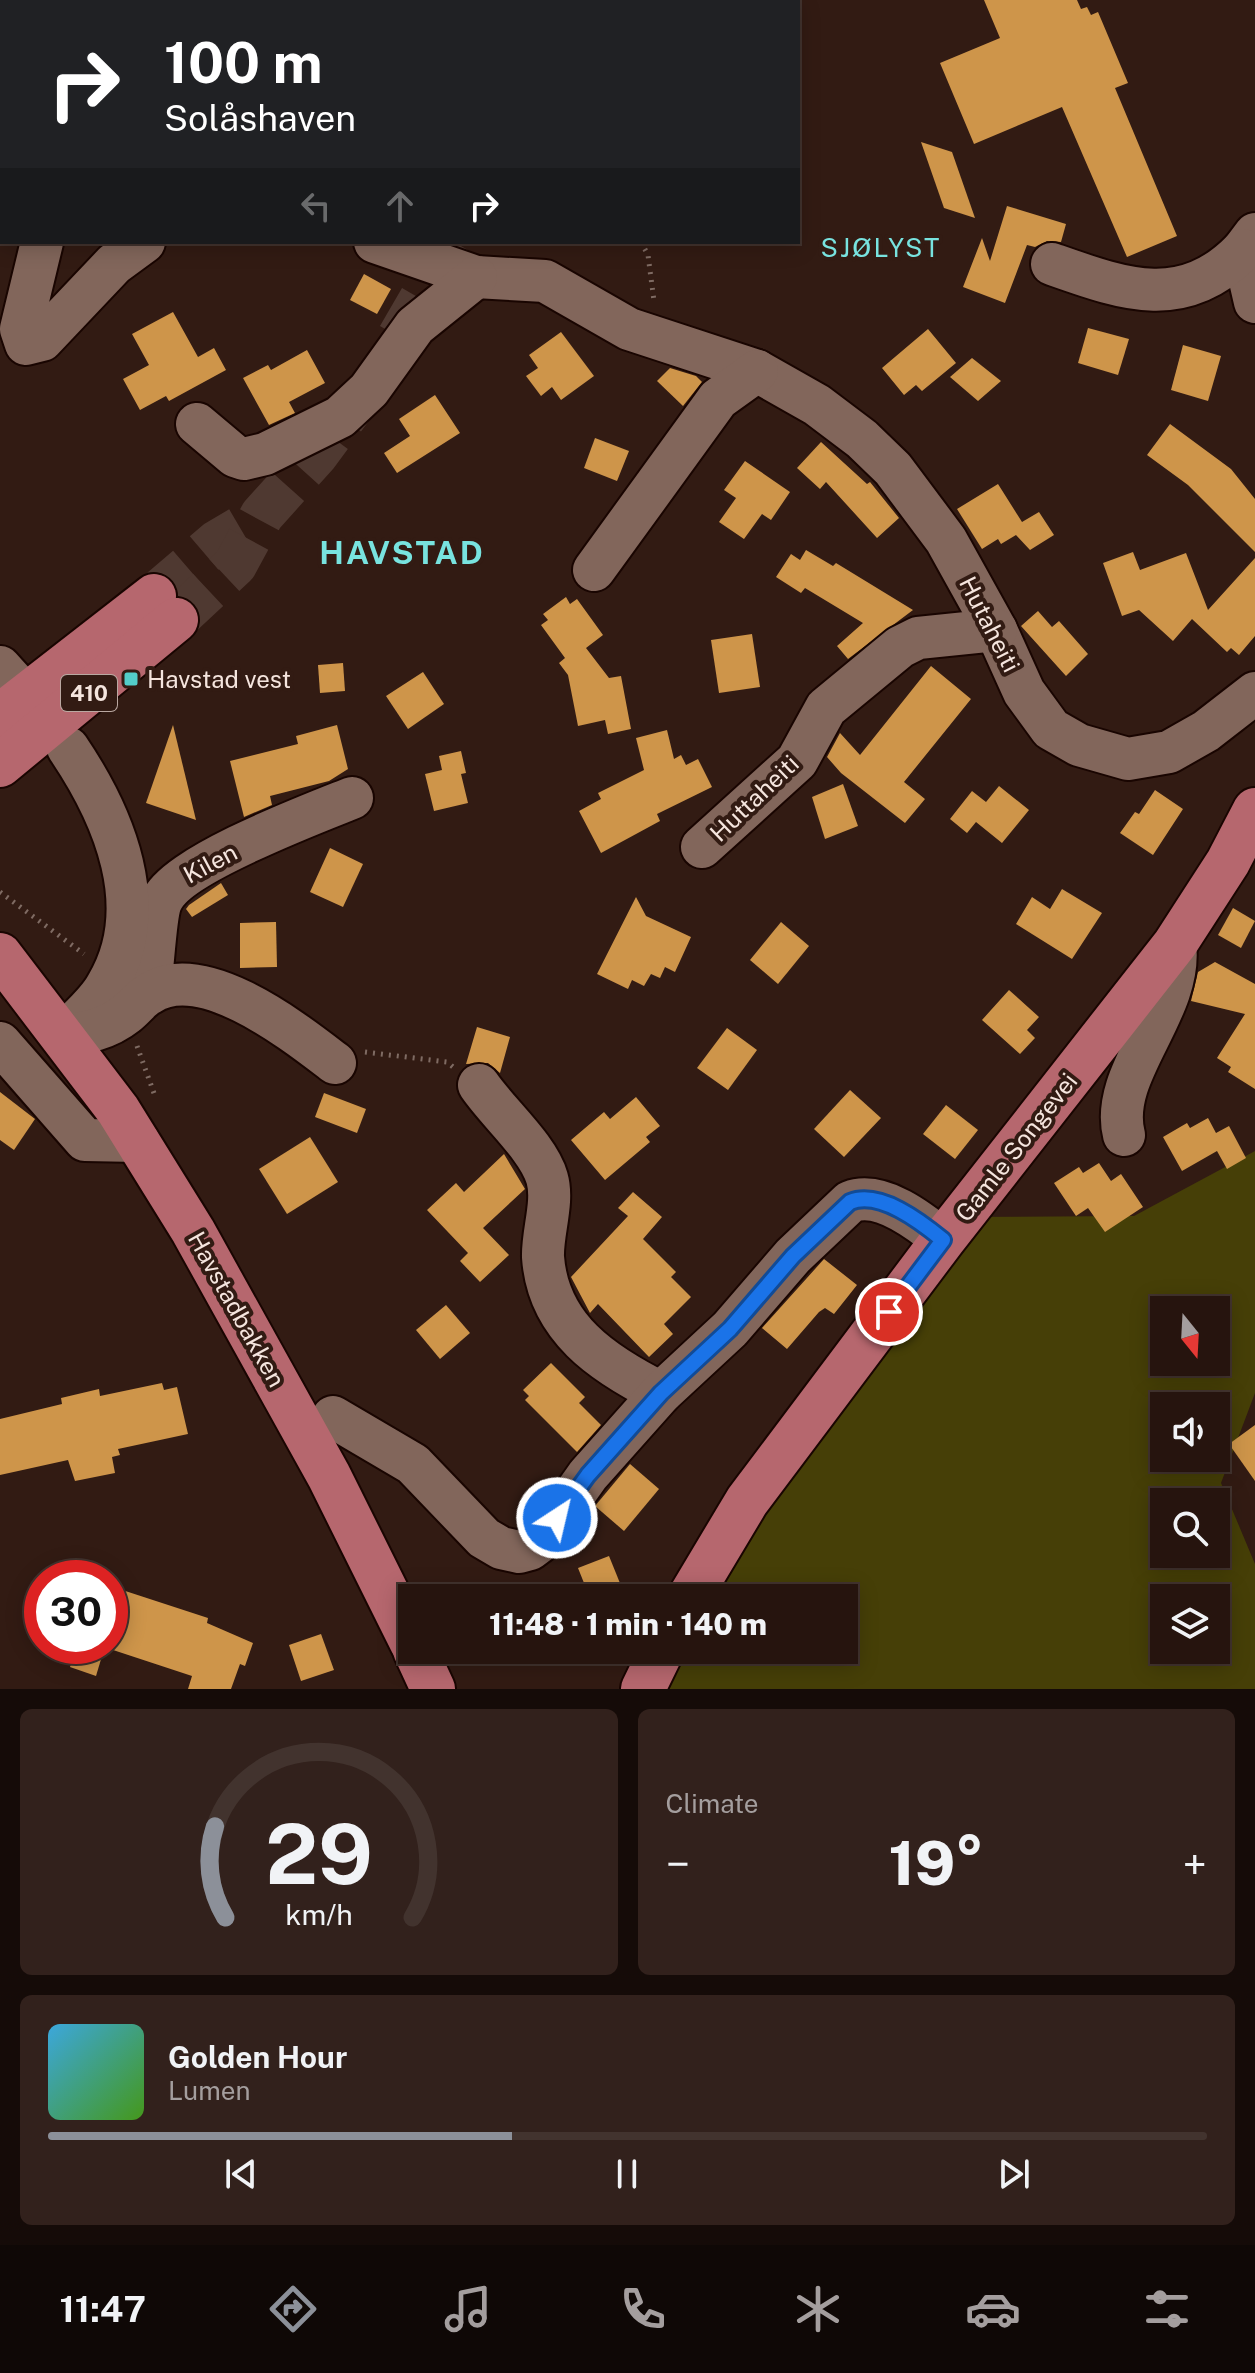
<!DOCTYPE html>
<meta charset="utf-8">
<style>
body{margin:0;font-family:"Public Sans",sans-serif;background:#32211c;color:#f1f3f6;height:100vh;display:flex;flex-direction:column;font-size:30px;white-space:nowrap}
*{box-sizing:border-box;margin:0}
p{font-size:26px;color:#a49e9e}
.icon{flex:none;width:44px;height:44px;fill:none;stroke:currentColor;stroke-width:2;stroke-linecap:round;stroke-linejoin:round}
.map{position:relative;height:1689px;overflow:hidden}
.panel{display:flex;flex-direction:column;gap:20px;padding:20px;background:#150b08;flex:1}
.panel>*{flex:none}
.banner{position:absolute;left:0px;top:0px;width:800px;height:244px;box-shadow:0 4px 20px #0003,0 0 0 2px #42332e;background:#202124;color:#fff;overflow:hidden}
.needle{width:52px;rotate:162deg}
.fabs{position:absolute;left:1150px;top:1296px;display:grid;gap:16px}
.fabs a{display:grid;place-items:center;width:80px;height:80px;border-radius:0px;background:#26140e;box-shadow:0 4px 20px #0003,0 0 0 2px #42332e;font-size:40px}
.speed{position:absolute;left:24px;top:1560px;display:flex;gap:16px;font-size:40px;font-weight:700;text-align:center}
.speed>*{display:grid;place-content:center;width:104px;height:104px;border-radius:50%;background:#26140e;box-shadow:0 4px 20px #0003,0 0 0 2px #42332e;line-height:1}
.speed .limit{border:12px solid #d22;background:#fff;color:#111}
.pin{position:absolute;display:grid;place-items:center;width:68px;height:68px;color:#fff;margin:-34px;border:4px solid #fff;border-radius:50%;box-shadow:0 2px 8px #0007}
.me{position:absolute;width:88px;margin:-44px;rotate:35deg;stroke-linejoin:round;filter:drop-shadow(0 0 6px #0008)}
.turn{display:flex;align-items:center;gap:28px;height:168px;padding:0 32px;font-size:36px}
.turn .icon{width:104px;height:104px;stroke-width:2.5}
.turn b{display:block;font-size:56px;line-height:68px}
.lanes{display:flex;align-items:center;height:76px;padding:0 32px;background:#0003;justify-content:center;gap:40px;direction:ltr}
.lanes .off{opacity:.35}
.big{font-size:60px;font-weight:800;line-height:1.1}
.panel .card{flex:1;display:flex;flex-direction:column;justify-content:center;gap:12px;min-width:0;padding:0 28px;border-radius:12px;background:#32211c}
.panel .dial{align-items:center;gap:0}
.dial svg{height:208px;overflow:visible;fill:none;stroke:#42332e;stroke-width:7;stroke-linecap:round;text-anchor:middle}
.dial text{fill:#f1f3f6;stroke:none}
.song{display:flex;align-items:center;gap:24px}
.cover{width:96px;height:96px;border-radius:12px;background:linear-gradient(135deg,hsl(200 70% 55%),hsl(100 70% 35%))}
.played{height:8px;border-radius:4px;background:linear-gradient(90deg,#8c9099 40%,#42332e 40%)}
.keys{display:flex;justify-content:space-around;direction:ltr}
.heat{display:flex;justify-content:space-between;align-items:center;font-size:44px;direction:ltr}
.panel .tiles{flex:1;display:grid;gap:20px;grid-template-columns:1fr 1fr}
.card:last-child{grid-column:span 2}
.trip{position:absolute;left:398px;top:1584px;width:460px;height:80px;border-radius:0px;background:#26140e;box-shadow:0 4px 20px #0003,0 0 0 2px #42332e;font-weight:800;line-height:80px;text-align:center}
.tabs{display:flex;height:128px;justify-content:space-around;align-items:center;background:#0f0806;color:#a49e9e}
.tabs .icon{width:56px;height:56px}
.tabs .active{color:#8c9099}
.tabs b{font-size:36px;color:#f1f3f6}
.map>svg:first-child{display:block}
.green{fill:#463f07;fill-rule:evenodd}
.building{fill:#ce954a}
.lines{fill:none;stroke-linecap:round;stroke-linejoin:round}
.major-tunnel{stroke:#4f3931;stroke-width:44;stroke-dasharray:44 22;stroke-linecap:butt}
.minor-casing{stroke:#190501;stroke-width:46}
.major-casing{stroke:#190501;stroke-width:48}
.path{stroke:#7f6b63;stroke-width:5;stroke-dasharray:2 6;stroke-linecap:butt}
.minor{stroke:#82665b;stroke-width:42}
.major{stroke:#b6676e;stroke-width:44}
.route-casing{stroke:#114b97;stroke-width:20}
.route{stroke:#1a73e8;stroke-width:14}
.poi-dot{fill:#53cdc9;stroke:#321b13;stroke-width:3}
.labels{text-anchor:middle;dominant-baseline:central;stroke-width:8;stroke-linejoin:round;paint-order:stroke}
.shield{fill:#321b13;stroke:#baa8a1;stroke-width:2}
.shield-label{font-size:22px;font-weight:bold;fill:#f5e5de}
.street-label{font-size:24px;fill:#f5e5de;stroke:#321b13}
.poi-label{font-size:24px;fill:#f5e5de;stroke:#321b13;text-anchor:start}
.neighbourhood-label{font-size:26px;letter-spacing:2px;fill:#78e3df;stroke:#321b13}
.district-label{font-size:32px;font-weight:bold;letter-spacing:2px;fill:#78e3df;stroke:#321b13}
</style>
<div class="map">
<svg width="1255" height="1689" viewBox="0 0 1255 1689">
<rect width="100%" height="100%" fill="#321b13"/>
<path class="green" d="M1255,1151V1393L1221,1483L1255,1564V1689H620L640,1650H844V1598H670L963,1217L1134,1216ZM1164,1310H1216V1362H1164ZM1164,1406H1216V1458H1164ZM1164,1502H1216V1554H1164ZM1164,1598H1216V1650H1164Z"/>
<g class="building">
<polygon points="984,0 1077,0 1081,9 1087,7 1091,15 1098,12 1128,83 1115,88 1177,236 1127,257 1062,107 974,144 940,63 1000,38"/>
<polygon points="921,142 952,152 975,218 944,208"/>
<polygon points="1007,206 1066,224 1061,242 1047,241 1035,247 1027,245 1005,303 963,287 982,238 990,261"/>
<polygon points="364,274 391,289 377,314 350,300"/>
<polygon points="173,312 198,357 214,348 226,370 169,401 166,396 140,410 123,379 149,365 132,334"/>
<polygon points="1088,328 1129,339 1118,375 1078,363"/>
<polygon points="928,329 956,363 922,391 916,385 904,395 882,368"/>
<polygon points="561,332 594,376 561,400 552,387 541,396 526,376 538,368 529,355"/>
<polygon points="1183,345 1221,356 1208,401 1171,390"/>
<polygon points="307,350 325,383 289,402 295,413 269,425 243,378 268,365 271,370"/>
<polygon points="972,358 1001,381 978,401 950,377"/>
<polygon points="670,368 696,376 702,382 683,406 657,381"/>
<polygon points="435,395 460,433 397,473 384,453 410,436 399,419"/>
<polygon points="1170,424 1231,469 1255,499 1255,552 1188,485 1147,455"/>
<polygon points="595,438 629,451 617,481 584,468"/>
<polygon points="821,442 867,484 870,482 899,518 877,538 826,482 820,489 797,468"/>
<polygon points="745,461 790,492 771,520 762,514 744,539 719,522 736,498 724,490"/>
<polygon points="998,484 1022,522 1039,512 1054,535 1030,550 1016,535 1001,544 998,539 982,549 957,509"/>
<polygon points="806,550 833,566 836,563 913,610 848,659 837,646 863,623 805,588 801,593 776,577 791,554 800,560"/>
<polygon points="1133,552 1140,570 1186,553 1208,610 1255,558 1255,636 1239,655 1231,648 1227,652 1192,619 1173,641 1139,610 1122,616 1103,563"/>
<polygon points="566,597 570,604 577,599 603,635 586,648 609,678 621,676 631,729 608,734 605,720 578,726 568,675 559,663 565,658 541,625 548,620 543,614"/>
<polygon points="1038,611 1052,627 1059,621 1088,654 1066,676 1021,626"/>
<polygon points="752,634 760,687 719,693 711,640"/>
<polygon points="343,663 345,691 320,693 318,665"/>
<polygon points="931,666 971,699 904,782 925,799 905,823 841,773 827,757 840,733 860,755"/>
<polygon points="423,672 444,704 408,729 386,696"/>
<polygon points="173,725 196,820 146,803"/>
<polygon points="337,725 348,769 329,781 270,796 272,805 244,817 230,761 298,744 296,736"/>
<polygon points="667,730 674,759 681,755 686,765 698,759 712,787 657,814 660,821 601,853 579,811 601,799 598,793 644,770 636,738"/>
<polygon points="461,751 466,773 461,774 468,803 434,811 425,774 442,770 439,756"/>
<polygon points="843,784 858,826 825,839 812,797"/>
<polygon points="999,786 1029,810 1002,843 976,822 967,833 950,819 972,791 986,802"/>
<polygon points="1155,790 1183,809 1153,855 1120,833 1135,812 1139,814"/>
<polygon points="330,848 363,864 343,907 310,892"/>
<polygon points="221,883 228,895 192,917 186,909 189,905"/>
<polygon points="1062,889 1102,913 1072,959 1016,924 1032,897 1050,909"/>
<polygon points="636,897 646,916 691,937 675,972 665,967 660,978 651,974 644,986 632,980 628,989 597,974"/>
<polygon points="1233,908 1255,921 1241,948 1218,935"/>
<polygon points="276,922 277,967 240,968 240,923"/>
<polygon points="781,922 809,946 778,984 750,960"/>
<polygon points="1215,962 1255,984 1255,1089 1228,1072 1231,1067 1217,1058 1245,1014 1191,1001 1198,972"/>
<polygon points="1009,990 1039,1017 1027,1030 1035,1038 1020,1054 982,1020"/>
<polygon points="477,1027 510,1037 500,1073 488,1063 466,1064"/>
<polygon points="727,1028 757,1050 728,1090 697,1068"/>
<polygon points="850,1090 881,1118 844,1157 814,1129"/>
<polygon points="0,1092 35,1119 14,1150 0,1140"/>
<polygon points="324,1093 366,1109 357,1133 315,1117"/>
<polygon points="636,1097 660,1126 646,1137 650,1142 605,1180 571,1140 604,1112 610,1119"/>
<polygon points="946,1105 978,1130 955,1159 923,1134"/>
<polygon points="1208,1118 1216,1133 1229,1126 1246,1158 1227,1169 1217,1151 1182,1171 1163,1137 1187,1123 1190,1128"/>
<polygon points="310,1137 338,1182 287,1214 259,1169"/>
<polygon points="504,1154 525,1189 483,1228 509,1255 480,1282 460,1261 468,1253 427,1210 456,1183 464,1192"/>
<polygon points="1099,1163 1111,1181 1121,1174 1143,1207 1105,1232 1088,1208 1076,1216 1054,1183 1079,1167 1083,1173"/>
<polygon points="633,1192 662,1217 643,1239 676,1272 671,1277 691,1297 664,1324 673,1334 649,1357 598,1304 590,1313 571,1277 628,1216 618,1208"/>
<polygon points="824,1259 857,1285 834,1314 825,1308 819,1312 787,1349 762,1328"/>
<polygon points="446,1305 470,1333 440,1359 416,1330"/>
<polygon points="551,1363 585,1397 579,1403 601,1425 577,1452 525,1400 529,1396 523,1390"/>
<polygon points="162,1383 164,1390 177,1387 188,1434 118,1449 120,1455 112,1457 115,1473 75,1481 68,1460 0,1475 0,1419 62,1404 61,1398 99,1389 100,1396"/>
<polygon points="1255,1425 1255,1481 1229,1444"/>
<polygon points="630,1464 659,1489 624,1531 595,1506"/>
<polygon points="609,1556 626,1598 590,1598 578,1568"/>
<polygon points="110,1586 208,1618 207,1623 253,1643 245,1666 240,1664 231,1689 188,1689 192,1676 110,1649"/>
<polygon points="321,1634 334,1670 301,1681 289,1645"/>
<polygon points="78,1646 105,1646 96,1676 70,1667"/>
</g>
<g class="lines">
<g class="major-tunnel">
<polyline points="550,2 551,0"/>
<polyline points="399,337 454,242"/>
<polyline points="154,596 217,542 246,525"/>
<polyline points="176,620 235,565 262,515 316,455 354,404"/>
</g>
<defs>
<g id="minor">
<polyline points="504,0 505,2"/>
<polyline points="64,2 65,0"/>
<polyline points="1255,234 1243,250 1255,302"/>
<polyline points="42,242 21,329 26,344 42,340 114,264 144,242"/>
<polyline points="375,242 476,277 545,281 629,329 757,371 817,405 862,439 893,469 946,540 996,630 1024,692 1051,729 1079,745 1128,759 1169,752 1206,731 1255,693"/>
<path d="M1052,264C1123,289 1183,312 1243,250"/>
<polyline points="197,424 235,456 244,459 265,454 340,417 369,390 415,326 476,277"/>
<polyline points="594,570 718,399 757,371"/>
<polyline points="0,667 19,688"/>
<polyline points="702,847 797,761 826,708 900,647 918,638 996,630"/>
<path d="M149,993C153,973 155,916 161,902C176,865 312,814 352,798"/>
<path d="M62,1036C76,1020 97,1004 107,985C153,908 114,816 68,748"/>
<path d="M63,1036C86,1033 107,1029 126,1014C134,1008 140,999 149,994C202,959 293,1031 335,1063"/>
<polyline points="0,1043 85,1140 138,1141"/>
<path d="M479,1085C498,1113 538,1147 547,1178C554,1202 542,1233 543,1257C548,1328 603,1364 661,1393"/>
<path d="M1124,1135C1108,1073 1184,1011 1175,944"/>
<path d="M333,1417L413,1464L484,1538L501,1548L519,1552L530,1549L542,1540L588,1475L661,1393L730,1329L793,1256L850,1202C881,1190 921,1222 943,1240"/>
</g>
<g id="major">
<polyline points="0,716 154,596"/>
<polyline points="0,765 176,620"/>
<polyline points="0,955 118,1110 193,1231 329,1476 412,1643"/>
<polyline points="689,1598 747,1501 943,1240 1175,944 1228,862 1255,810"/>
<polyline points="415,1650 433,1689"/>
<polyline points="643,1689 662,1650"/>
</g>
</defs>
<use href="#minor" class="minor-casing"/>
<use href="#major" class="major-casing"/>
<g class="path">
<polyline points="641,242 648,255 654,301"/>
<polyline points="0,892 84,954"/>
<polyline points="137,1046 155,1096"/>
<polyline points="365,1052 447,1062 453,1067"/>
</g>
<use href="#minor" class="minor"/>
<use href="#major" class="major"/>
</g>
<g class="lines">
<defs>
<path id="route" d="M557,1518L588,1475L661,1393L730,1329L793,1256L850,1202C880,1190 921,1222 943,1240L889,1312"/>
</defs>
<use href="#route" class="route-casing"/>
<use href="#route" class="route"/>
</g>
<rect class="poi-dot" x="123" y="671" width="16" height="16" rx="4"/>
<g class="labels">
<rect class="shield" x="61" y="675" width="56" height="36" rx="6"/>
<g class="shield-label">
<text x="89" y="693">410</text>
</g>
<g class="street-label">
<text transform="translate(990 624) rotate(63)">Hutaheiti</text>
<text transform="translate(754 798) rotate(-44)">Huttaheiti</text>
<text transform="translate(210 863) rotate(-28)">Kilen</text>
<text transform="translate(1016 1147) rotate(-52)">Gamle Songevei</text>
<text transform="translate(237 1309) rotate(61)">Havstadbakken</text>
</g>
<g class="poi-label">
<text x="147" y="679">Havstad vest</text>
</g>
<g class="neighbourhood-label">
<text x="881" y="247">SJØLYST</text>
</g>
<g class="district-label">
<text x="402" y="552">HAVSTAD</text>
</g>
</g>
</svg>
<div class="fabs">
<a><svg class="needle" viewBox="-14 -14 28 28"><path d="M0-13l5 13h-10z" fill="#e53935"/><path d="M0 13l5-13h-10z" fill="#a49e9e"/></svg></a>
<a><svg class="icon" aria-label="sound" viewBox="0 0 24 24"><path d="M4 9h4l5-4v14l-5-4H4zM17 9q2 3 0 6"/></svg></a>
<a><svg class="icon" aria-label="search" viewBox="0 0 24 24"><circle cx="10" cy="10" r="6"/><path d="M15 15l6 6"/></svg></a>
<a><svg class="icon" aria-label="layers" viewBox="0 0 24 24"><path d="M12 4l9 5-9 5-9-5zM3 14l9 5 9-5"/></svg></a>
</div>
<div class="speed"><div class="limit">30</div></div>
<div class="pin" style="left:889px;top:1312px;background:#d93025"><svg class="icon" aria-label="arrive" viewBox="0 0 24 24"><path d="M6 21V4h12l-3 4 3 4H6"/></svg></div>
<svg class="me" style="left:557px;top:1518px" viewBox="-20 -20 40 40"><circle r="17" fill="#1a73e8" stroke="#fff" stroke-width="3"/><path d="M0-11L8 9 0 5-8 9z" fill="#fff"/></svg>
<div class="trip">11:48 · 1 min · 140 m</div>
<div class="banner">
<div class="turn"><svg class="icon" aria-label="right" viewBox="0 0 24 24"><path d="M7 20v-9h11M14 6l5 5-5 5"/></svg><div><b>100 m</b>Solåshaven</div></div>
<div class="lanes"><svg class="icon off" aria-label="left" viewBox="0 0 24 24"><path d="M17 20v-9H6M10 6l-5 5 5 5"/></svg><svg class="icon off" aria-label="ahead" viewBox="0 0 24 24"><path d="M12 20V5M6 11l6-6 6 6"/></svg><svg class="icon" aria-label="right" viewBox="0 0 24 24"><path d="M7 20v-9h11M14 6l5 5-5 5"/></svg></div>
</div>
</div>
<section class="panel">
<div class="tiles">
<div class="card dial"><svg viewBox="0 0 100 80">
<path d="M14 69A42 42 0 1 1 86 69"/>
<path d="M14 69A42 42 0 0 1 10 34" stroke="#8c9099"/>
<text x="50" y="56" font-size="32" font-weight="700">29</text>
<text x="50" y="72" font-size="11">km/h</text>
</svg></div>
<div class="card"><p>Climate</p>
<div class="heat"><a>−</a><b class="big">19°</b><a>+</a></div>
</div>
<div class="card">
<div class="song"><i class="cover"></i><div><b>Golden Hour</b><p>Lumen</p></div></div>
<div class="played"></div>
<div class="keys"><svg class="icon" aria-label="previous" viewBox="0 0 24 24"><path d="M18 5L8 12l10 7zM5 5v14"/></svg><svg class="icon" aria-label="pause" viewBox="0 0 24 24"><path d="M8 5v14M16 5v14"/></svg><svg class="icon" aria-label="next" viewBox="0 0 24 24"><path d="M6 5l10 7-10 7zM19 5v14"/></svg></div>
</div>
</div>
</section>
<nav class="tabs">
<b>11:47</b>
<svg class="icon active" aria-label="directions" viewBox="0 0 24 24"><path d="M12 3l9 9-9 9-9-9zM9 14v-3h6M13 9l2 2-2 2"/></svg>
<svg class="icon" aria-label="music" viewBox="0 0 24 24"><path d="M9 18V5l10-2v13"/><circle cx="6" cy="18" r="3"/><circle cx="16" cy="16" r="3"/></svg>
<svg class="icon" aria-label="phone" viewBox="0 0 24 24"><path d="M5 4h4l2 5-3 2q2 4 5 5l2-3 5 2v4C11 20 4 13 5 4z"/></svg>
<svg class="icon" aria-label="climate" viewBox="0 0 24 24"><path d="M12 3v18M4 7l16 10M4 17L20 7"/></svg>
<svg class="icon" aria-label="car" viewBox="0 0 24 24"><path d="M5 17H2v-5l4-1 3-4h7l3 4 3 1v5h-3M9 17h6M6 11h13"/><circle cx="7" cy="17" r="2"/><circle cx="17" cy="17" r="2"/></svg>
<svg class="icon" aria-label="filters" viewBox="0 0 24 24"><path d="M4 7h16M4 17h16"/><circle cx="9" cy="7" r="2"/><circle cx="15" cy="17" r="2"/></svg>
</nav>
